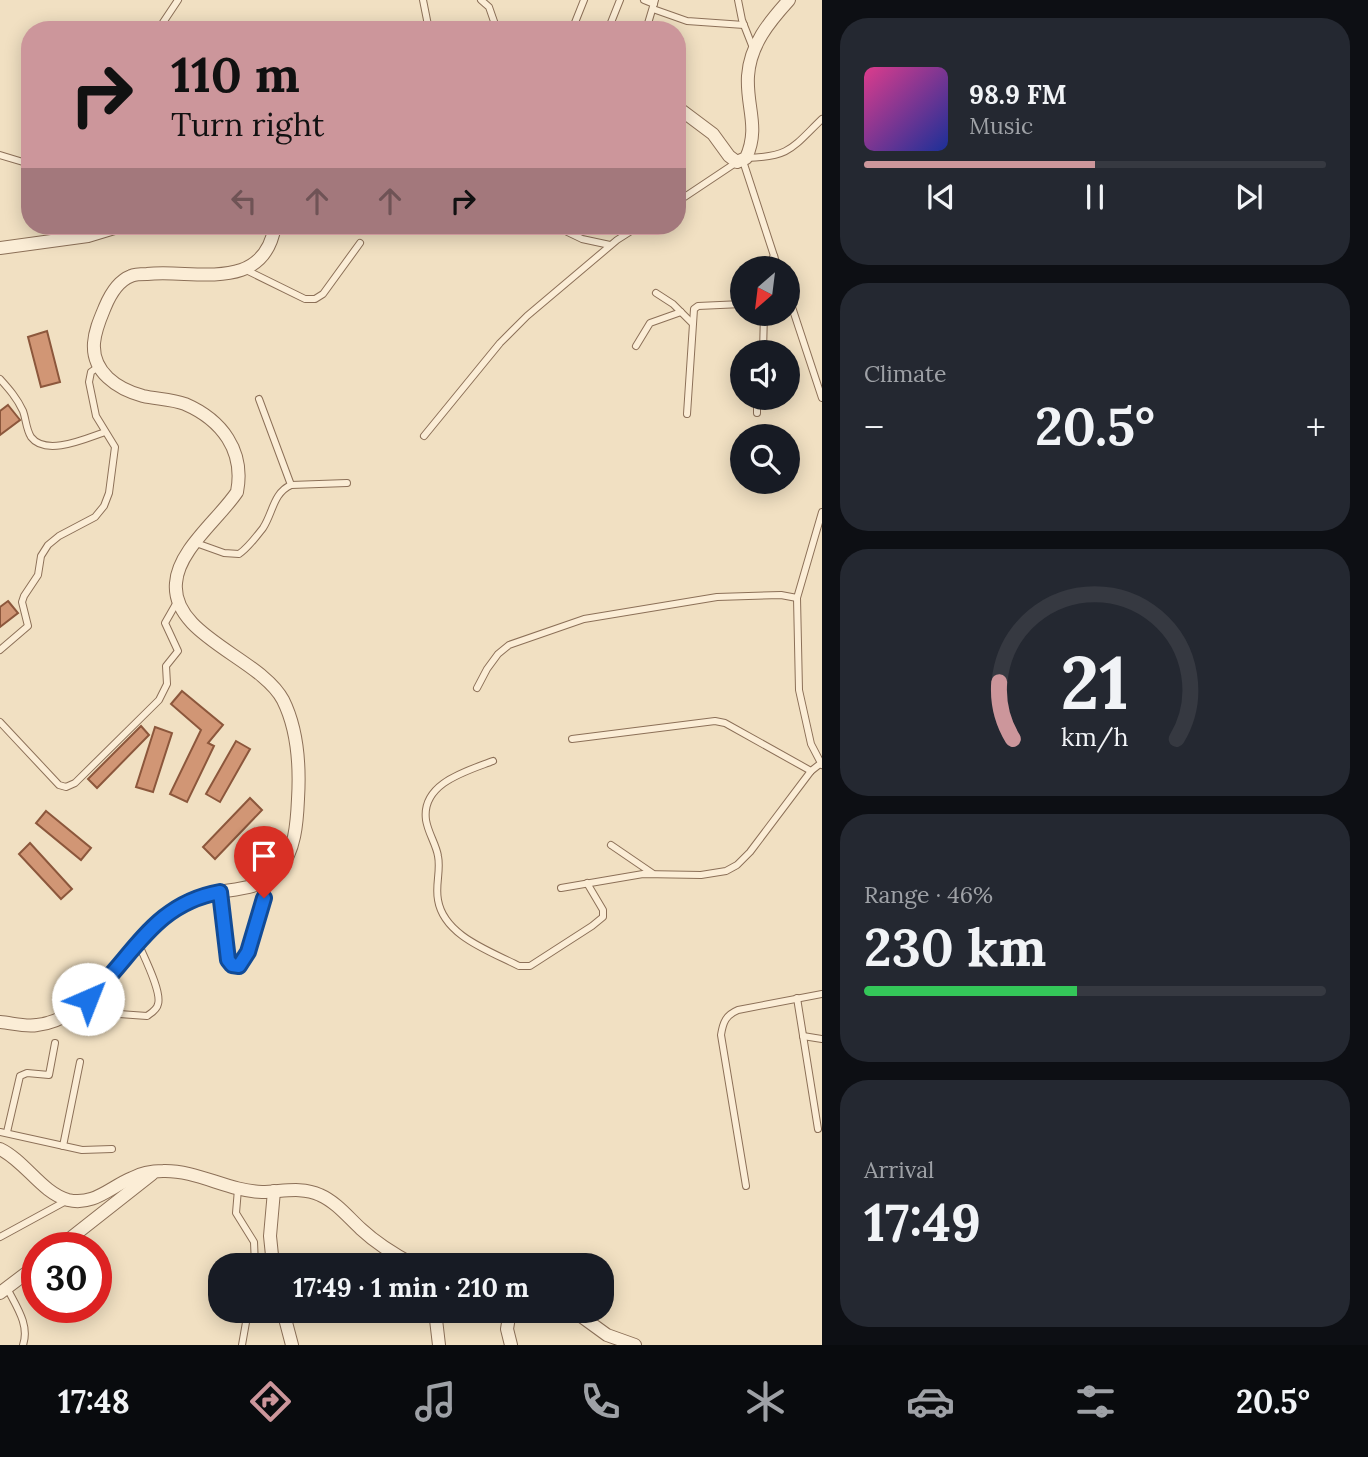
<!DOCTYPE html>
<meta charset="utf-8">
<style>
body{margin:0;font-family:Lora,serif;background:#242831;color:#f1f3f6;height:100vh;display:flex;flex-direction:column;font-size:26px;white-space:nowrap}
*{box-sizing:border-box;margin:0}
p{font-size:23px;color:#9ea1a6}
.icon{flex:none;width:38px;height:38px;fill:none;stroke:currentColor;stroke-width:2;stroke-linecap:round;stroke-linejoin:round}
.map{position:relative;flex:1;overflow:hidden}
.panel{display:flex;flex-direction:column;gap:18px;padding:18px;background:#0d0f14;width:546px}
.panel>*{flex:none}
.banner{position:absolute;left:21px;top:21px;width:665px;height:214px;border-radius:28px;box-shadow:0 4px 18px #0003;background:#cc969b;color:#111;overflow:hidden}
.needle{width:46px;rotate:208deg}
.fabs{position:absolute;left:730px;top:256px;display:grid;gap:14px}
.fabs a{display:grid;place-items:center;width:70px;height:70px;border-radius:50%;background:#171b24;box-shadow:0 4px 18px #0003;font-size:35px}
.speed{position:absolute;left:21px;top:1232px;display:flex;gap:14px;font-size:35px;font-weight:700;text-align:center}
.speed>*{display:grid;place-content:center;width:91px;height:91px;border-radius:50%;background:#171b24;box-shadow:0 4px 18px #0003;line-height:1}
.speed .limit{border:10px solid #d22;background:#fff;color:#111}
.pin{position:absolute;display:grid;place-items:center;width:60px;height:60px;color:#fff;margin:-72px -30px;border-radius:50% 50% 50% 0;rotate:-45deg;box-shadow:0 0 7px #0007}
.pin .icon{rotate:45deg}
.me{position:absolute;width:77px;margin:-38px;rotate:44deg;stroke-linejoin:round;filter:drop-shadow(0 0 5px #0008)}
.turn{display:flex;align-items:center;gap:24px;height:147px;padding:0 35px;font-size:32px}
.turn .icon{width:91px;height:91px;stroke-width:2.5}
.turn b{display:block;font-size:49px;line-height:60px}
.lanes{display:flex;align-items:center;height:66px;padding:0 35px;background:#0003;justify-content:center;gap:35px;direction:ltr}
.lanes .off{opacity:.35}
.big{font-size:52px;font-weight:800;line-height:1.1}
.panel .widget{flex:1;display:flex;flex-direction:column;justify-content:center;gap:10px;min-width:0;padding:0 24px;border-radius:28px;background:#242831}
.panel .dial{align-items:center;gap:0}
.dial svg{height:182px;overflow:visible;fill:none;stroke:#363941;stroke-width:7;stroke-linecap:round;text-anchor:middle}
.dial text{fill:#f1f3f6;stroke:none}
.song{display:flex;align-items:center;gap:21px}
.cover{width:84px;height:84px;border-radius:10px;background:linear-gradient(135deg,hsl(330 70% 55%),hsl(230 70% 35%))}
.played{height:7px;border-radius:4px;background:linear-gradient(90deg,#cc969b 50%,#363941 50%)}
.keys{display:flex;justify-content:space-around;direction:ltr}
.heat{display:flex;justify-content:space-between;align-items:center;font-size:38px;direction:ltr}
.charge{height:10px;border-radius:5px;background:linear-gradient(90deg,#34c759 46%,#363941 0)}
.trip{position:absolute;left:208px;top:1253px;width:406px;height:70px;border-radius:28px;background:#171b24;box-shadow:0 4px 18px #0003;font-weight:800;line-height:70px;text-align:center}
.tabs{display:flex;height:112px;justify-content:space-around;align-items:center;background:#090b0e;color:#9ea1a6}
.tabs .icon{width:49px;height:49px}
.tabs .on{color:#cc969b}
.tabs b{font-size:32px;color:#f1f3f6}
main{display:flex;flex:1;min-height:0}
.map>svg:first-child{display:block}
.building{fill:#d19675;stroke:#8c573c;stroke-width:2}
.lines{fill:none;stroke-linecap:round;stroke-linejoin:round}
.lane-casing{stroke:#8c7058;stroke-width:8}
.street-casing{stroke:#8c7058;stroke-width:14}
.lane{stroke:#fbedd6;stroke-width:6}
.street{stroke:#fbedd6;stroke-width:12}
.route-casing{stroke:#114b97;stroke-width:18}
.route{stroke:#1a73e8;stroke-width:12}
</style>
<main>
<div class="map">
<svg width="822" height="1345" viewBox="0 0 822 1345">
<rect width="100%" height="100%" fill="#f1e0c2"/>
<g class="building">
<polygon points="47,331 60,382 41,387 28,337"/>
<polygon points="8,405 20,420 0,435 0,411"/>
<polygon points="8,601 18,613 0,627 0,607"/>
<polygon points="182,691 223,725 208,743 214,746 187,802 170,794 201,730 171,704"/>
<polygon points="141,726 149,735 97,788 88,779"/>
<polygon points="155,727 172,733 153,792 136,787"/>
<polygon points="236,741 250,749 220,802 206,794"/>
<polygon points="250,798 262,810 215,859 203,847"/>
<polygon points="46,811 91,848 81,860 36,823"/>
<polygon points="30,843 72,889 61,899 19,854"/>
</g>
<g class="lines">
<defs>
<g id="lane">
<polyline points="423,0 429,30"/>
<polyline points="481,0 489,7 497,30"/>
<polyline points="644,0 654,4"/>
<polyline points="738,0 742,20 753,48"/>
<polyline points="653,9 687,21 744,25"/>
<polyline points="158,30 178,0"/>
<polyline points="572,30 584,0"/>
<polyline points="608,30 620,0"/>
<polyline points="646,30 655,0"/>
<polyline points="0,155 23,162 30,160"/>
<path d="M746,158C790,157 792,148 822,119"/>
<polyline points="743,161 778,268"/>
<polyline points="677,202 737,162"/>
<polyline points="555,226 582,239 610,245"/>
<polyline points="766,268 774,256"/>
<polyline points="246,270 305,299 315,299 323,294 360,243"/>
<polyline points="656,293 673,304 692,323"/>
<polyline points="788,295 822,398"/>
<polyline points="636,346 650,323 681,312"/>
<polyline points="763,352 764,313"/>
<path d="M0,379C9,389 17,398 23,411C26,419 26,429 31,437C46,457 87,438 105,432"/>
<polyline points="757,397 757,413"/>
<polyline points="259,399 291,485"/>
<polyline points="687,414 694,309 698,306 742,304"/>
<polyline points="424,436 500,343 527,316 617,240 639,226"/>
<path d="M196,543L224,553L239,554C248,548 256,537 263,528C273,513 273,493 291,485L347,483"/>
<polyline points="0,650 28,626 22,602 24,596 38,575 41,556 48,545 59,536 95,517 104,506 109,493 115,447 96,416 89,382 91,372 98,367"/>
<polyline points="477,688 487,669 498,654 509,645 584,619 717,597 781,595 797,598"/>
<polyline points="0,722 59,785 66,787 75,783 159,700 167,684 166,666 178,651 165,623 177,602"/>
<polyline points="572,739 715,721 725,723 811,771"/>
<path d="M493,761C467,771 421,783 426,820C428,833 436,844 438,856C441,871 435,885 438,900C444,936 490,951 519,966H530L592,926L603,917V910L587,883"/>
<polyline points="822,765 811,744 799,690 797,598 822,512"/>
<polyline points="611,845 652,873"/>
<polyline points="561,888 643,874 701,875 726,871 737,865 750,852 811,771 820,764"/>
<polyline points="220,892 228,960 232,965 236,967 245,961 264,898"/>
<polyline points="797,998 818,1129"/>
<path d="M77,1011L147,1016C151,1013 157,1010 158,1004C162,992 144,957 139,945"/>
<polyline points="803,1036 822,1039"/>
<polyline points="0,1132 82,1150 112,1149"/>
<polyline points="7,1132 20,1076 27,1073 49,1075 55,1043"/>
<polyline points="63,1146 80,1062"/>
<path d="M746,1186L721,1035C723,1022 726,1015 738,1010L822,994"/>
<polyline points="238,1189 236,1213 254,1242 255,1265"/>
<polyline points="0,1237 66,1201"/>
<path d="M7,1288C16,1306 30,1325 23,1345"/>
<polyline points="242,1345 248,1311"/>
</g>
<g id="street">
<path d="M677,107L713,134L729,156L737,162L746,158C760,127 746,107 748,76C750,45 769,22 789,0"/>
<polyline points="0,248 88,236 121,226"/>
<path d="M0,1022C12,1023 25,1027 37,1025C87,1020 119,960 152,928C166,914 181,903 200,896C226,888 261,892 279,870C295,851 297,823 298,799C300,766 298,730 283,700C261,658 171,636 176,583C178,550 219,519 237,492C245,451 222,420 185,404C172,399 156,399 143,396C117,389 92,372 94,343C95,330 100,319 105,307C110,295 118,281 131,276C135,274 143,274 147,274C195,269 263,294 275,226"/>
<path d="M0,1149C25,1161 42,1193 68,1200C94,1206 110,1187 132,1178C141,1173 153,1171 163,1171C197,1170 228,1191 262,1192C281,1192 301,1186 320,1195C336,1202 348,1217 361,1229C376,1243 395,1255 414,1265"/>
<polyline points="58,1248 152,1174"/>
<polyline points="273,1265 270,1236 274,1191"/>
<polyline points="0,1293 37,1265"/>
<polyline points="283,1311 292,1345"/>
<polyline points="435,1311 439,1345"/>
<polyline points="510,1311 507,1329 511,1345"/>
<polyline points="574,1311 607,1335 635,1345"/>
</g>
</defs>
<use href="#lane" class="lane-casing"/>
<use href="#street" class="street-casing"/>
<use href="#lane" class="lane"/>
<use href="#street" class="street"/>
</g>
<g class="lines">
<defs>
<path id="route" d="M88,999C134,956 153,904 220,892L228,960L232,965L239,966L248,952L264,898"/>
</defs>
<use href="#route" class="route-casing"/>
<use href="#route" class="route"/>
</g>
</svg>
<div class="fabs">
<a><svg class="needle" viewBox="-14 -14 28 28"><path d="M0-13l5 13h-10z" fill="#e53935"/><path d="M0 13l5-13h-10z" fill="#9ea1a6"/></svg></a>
<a><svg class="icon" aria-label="sound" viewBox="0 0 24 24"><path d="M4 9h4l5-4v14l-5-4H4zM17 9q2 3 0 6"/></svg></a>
<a><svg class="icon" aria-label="search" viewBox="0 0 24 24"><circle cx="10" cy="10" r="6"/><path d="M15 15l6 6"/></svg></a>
</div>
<div class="speed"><div class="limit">30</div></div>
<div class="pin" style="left:264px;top:898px;background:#d93025"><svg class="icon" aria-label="arrive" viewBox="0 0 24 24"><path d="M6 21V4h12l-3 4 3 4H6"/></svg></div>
<svg class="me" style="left:88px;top:999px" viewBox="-20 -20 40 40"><circle r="19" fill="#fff"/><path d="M0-13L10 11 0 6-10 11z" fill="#1a73e8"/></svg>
<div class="trip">17:49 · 1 min · 210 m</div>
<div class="banner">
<div class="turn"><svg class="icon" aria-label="right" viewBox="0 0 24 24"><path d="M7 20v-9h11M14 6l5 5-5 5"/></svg><div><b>110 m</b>Turn right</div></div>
<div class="lanes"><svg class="icon off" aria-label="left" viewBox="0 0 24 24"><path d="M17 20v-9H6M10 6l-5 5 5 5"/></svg><svg class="icon off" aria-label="ahead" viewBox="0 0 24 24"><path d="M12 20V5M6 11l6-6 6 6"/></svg><svg class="icon off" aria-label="ahead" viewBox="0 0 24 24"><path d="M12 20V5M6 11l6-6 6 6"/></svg><svg class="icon" aria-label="right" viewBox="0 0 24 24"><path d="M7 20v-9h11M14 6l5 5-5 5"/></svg></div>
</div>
</div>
<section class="panel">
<div class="widget">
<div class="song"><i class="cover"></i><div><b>98.9 FM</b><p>Music</p></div></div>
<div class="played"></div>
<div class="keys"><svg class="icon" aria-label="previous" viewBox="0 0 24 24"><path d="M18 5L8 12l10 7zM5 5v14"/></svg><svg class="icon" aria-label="pause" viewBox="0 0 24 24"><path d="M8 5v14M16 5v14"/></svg><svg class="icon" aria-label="next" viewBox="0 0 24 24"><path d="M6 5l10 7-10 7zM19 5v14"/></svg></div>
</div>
<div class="widget"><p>Climate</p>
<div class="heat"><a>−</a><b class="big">20.5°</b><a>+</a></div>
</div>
<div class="widget dial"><svg viewBox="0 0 100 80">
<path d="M14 69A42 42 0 1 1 86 69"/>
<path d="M14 69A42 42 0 0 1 8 44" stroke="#cc969b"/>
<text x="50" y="56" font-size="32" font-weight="700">21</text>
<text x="50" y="72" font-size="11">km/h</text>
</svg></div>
<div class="widget"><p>Range · 46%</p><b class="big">230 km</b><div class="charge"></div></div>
<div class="widget"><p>Arrival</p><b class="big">17:49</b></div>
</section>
</main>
<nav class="tabs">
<b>17:48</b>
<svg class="icon on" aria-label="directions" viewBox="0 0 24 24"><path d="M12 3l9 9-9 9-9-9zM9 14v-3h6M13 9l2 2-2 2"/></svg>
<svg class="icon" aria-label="music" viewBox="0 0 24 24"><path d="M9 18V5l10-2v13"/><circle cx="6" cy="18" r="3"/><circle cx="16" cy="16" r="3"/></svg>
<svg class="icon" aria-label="phone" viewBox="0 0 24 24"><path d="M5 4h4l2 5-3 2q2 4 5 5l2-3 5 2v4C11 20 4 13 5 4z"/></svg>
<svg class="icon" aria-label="climate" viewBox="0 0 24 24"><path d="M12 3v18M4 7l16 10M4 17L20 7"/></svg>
<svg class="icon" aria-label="car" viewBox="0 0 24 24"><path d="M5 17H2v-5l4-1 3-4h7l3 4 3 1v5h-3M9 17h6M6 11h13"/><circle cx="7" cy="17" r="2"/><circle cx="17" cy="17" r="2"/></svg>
<svg class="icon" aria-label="filters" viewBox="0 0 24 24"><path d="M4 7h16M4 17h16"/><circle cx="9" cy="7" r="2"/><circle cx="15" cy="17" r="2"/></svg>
<b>20.5°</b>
</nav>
